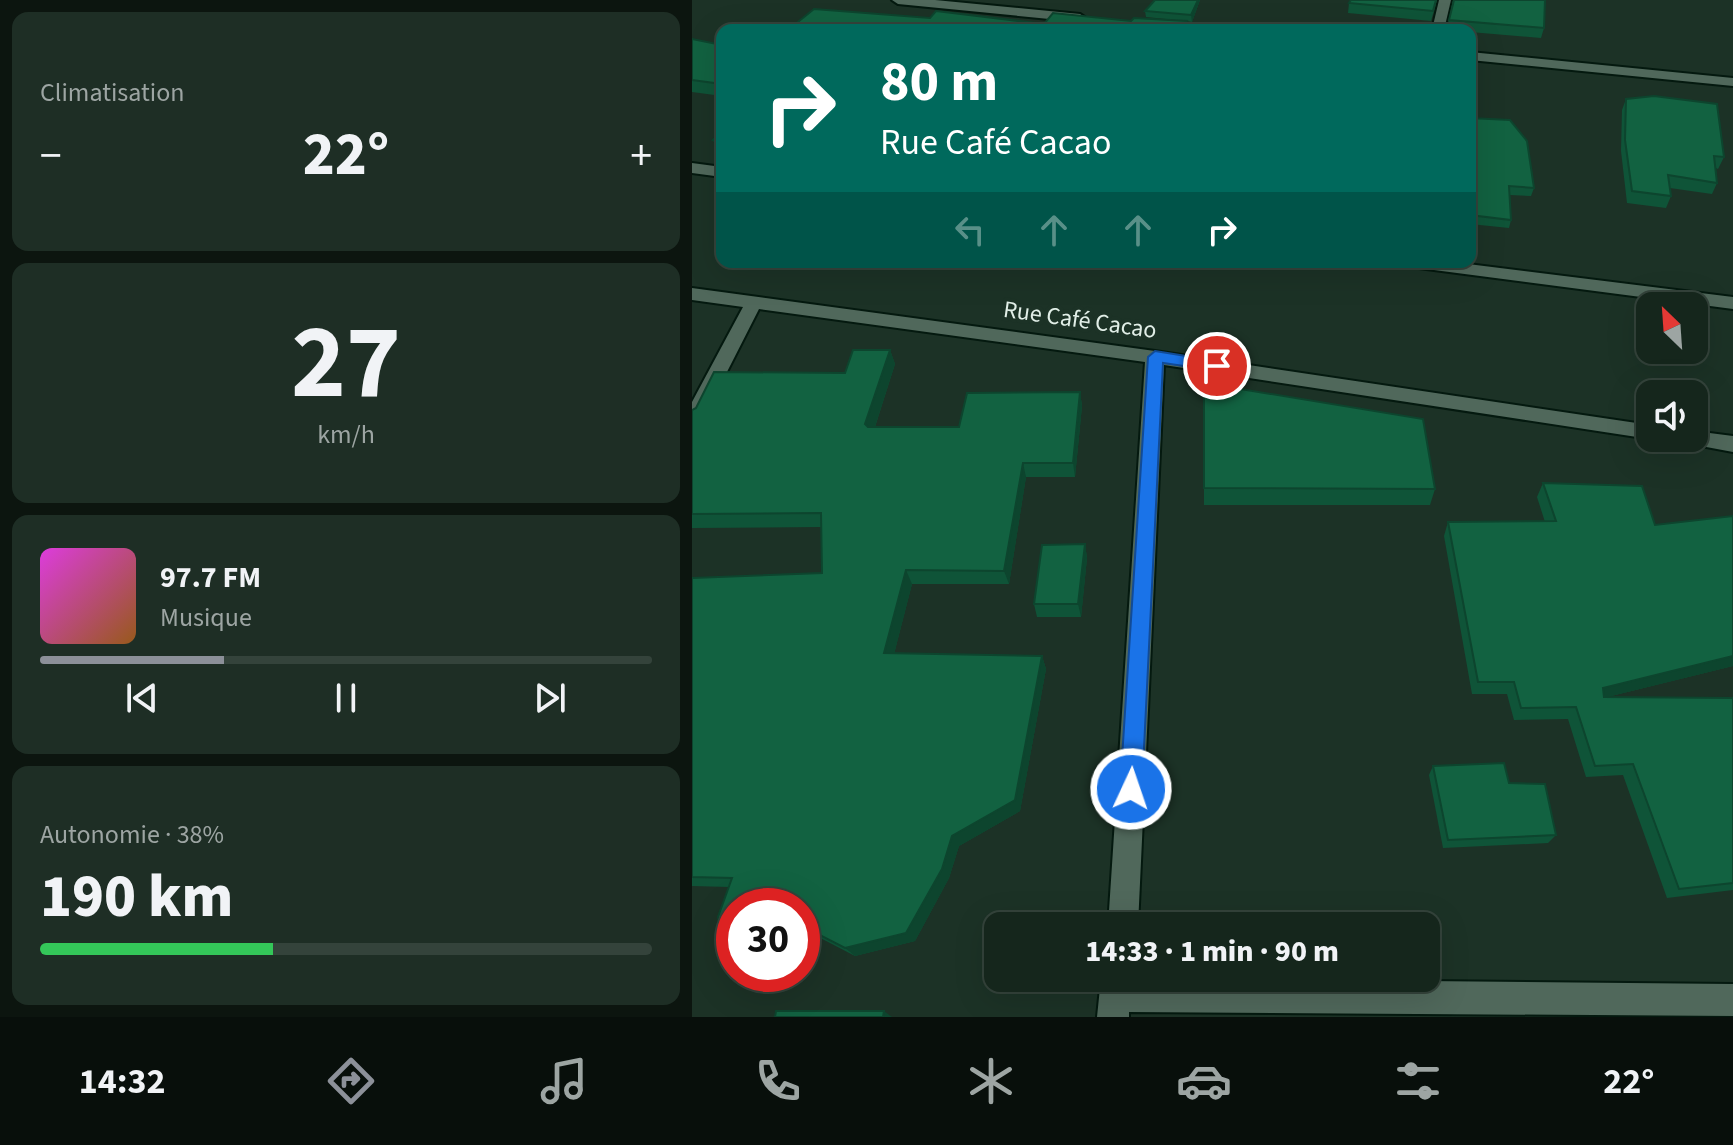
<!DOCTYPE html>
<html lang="fr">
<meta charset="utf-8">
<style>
body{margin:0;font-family:"Source Sans 3",sans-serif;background:#1e2e25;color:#f1f3f6;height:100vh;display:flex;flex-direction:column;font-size:30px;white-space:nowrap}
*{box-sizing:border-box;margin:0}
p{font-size:26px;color:#9da5a3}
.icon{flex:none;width:44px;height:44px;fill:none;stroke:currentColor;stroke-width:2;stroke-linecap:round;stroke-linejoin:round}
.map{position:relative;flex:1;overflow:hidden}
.panel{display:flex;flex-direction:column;gap:12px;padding:12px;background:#0c150f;width:692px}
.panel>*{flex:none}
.banner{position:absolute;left:24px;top:24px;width:760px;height:244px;border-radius:16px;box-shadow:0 8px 32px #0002,0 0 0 2px #34433b;background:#00695c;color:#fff;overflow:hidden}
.needle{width:52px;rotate:335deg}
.controls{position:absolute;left:944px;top:292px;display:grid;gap:16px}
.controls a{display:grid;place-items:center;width:72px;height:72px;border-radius:16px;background:#15261c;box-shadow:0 8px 32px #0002,0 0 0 2px #34433b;font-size:40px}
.speed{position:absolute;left:24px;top:888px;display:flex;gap:16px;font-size:40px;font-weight:700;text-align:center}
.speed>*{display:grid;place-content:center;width:104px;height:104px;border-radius:50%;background:#15261c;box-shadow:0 8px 32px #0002,0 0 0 2px #34433b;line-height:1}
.speed .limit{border:12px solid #d22;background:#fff;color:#111}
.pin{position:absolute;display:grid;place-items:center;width:68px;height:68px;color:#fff;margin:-34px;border:4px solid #fff;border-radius:50%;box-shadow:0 2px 8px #0007}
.me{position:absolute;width:88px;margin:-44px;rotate:3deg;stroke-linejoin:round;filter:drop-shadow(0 0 6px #0008)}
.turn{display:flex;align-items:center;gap:28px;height:168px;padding:0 32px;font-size:36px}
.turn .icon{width:104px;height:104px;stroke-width:2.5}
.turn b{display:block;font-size:56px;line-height:68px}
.lanes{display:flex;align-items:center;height:76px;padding:0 32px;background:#0003;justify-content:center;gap:40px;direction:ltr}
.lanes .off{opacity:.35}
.big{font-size:60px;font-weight:800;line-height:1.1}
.panel .widget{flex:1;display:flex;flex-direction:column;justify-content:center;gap:12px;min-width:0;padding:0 28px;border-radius:16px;background:#1e2e25}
.panel .dial{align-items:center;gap:0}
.dial b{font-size:104px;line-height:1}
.song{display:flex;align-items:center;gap:24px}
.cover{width:96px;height:96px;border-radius:12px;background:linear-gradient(135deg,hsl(300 70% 55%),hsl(30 70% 35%))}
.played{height:8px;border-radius:4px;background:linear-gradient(90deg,#8c9099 30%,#34433b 30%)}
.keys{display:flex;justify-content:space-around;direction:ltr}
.heat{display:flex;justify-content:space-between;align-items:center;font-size:44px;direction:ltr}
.charge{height:12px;border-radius:6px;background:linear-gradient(90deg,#34c759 38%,#34433b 0)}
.trip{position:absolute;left:292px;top:912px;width:456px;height:80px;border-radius:16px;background:#15261c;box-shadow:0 8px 32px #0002,0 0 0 2px #34433b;font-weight:800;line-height:80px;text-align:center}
.menu{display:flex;height:128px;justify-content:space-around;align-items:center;background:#080f0b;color:#9da5a3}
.menu .icon{width:56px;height:56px}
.menu .active{color:#8c9099}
.menu b{font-size:36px;color:#f1f3f6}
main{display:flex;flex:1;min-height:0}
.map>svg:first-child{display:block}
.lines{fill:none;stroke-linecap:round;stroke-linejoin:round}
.minor-casing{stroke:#04190f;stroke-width:4}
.minor{fill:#50685b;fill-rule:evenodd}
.wall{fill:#0f5438}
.shaded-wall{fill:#0d452e}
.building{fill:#126241;stroke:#0d452e;stroke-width:2}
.route{fill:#1a73e8;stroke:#114b97;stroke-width:2}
.labels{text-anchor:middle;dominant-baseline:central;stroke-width:8;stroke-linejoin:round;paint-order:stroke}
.street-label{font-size:24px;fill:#e1eee7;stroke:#1c3226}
</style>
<main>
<section class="panel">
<div class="widget"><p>Climatisation</p>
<div class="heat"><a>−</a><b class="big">22°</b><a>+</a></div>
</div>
<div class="widget dial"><b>27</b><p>km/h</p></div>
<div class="widget">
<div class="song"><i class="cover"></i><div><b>97.7 FM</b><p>Musique</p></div></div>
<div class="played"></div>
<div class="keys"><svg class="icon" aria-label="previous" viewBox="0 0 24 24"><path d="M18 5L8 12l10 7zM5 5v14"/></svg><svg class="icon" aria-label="pause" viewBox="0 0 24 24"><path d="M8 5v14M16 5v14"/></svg><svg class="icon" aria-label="next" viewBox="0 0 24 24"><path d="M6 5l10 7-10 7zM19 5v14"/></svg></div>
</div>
<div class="widget"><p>Autonomie · 38%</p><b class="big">190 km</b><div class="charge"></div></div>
</section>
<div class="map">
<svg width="1041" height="1017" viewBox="0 0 1041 1017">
<rect width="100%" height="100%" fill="#1c3226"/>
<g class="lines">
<defs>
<g id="minor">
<polygon points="200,0 243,0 388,14 394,18 388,22 206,4"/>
<polygon points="747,0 759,0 752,30 740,30"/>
<polygon points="778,52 1041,78 1041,86 778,60"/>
<polygon points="0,163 30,167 30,177 0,173"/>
<polygon points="710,262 760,262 1041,297 1041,309 719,267"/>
<polygon points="0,288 463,351 958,425 958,438 963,438 958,439 472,365 446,926 416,926 453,362 67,309 10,421 0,428 0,402 51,307 0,300"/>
<polygon points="1002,431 1041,436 1041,452 993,443 990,438 1002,438"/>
<polygon points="409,978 1041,984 1041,1016 437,1012 437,1017 405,1017"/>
</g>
</defs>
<use href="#minor" class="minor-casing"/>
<use href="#minor" class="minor"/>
</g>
<g class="wall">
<polygon points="508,0 500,22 495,21 495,26 96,30 238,18 352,24 484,20 454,17 453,11"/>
<polygon points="745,0 739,21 656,13 657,3"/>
<polygon points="761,0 852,28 849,38 778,32 778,30 755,30"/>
<polygon points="0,39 30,45 30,96 0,92"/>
<polygon points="934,99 1032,157 1026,169 1024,168 1025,183 1020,194 978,188 979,196 974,208 935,203 929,151 930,110"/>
<polygon points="778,118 842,188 839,196 818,195 819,220 817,228 778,224"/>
<polygon points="30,132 30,154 27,153 21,140"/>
<polygon points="198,350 203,364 183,427 267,427 388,392 390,406 383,477 334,477 317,584 220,584 202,654 350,656 354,669 328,811 267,846 257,878 223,941 163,956 111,929 110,931 110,906 42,906 42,960 32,954 37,887 0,886 0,578 130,573 129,527 0,528 0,410 153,373"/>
<polygon points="512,383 743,489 738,505 512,505"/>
<polygon points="851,483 963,525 1041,516 1041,666 915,697 1041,698 1041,890 975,898 931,775 894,777 876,719 822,720 815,694 780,694 752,536 756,522 853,522 845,497"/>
<polygon points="393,544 395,558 389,617 345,617 342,604"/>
<polygon points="741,766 817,783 864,835 856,843 751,848 737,775"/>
</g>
<g class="shaded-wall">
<polygon points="506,0 508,0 500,22 499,15"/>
<polygon points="198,350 203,364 179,439 173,424"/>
<polygon points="388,392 390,406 383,477 381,463"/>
<polygon points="331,463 334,477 317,584 312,571"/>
<polygon points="393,544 395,558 389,617 386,604"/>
<polygon points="214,570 220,584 199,666 192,653"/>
<polygon points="350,656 354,669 328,811 267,846 257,878 223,941 163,956 153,948 260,836"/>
<polygon points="1041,656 1041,666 903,700 911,688"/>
<polygon points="192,1011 200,1017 191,1017"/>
</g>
<g class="building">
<polygon points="463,0 506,0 499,15 453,11"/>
<polygon points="659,0 744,0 741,11 657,3"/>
<polygon points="762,0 853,0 852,28 757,20"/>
<polygon points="122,9 238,18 244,11 352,24 361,13 439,21 442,18 495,21 493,26 525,30 96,30"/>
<polygon points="0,39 30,45 30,84 0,80"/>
<polygon points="962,96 1025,104 1032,157 1022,156 1025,183 976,175 979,196 940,191 933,140 934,99"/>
<polygon points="778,118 818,120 835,141 842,188 817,186 819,220 778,215"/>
<polygon points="30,132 30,142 21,140"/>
<polygon points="161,350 198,350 173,424 176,427 267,427 275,393 388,392 381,463 331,463 312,571 214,570 192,653 350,656 323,800 260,836 250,869 214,933 153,948 110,926 110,906 42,906 42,952 32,954 26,917 40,878 0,877 0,578 130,573 129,513 0,514 0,410 4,408 22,372 153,373"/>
<polygon points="512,383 731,419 743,489 512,488"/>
<polygon points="851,483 950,486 963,525 1041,516 1041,656 911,688 912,697 1041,698 1041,883 987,889 941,764 903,766 884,707 829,708 822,682 786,682 756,522 864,521"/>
<polygon points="393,544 386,604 342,604 350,545"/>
<polygon points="812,763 817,783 853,784 864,835 756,840 741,766"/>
<polygon points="84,1011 192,1011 191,1017 83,1017"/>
</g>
<polygon class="route" points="463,351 525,361 533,366 525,371 471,363 450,789 447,797 439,800 431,797 428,789 456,357"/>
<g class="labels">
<g class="street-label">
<text transform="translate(388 320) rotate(8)">Rue Café Cacao</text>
</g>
</g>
</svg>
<div class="controls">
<a><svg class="needle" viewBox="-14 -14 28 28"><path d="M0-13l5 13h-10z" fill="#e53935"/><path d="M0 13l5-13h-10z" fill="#9da5a3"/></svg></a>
<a><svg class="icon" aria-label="sound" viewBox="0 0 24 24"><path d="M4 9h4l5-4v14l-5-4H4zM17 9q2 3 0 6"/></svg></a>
</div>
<div class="speed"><div class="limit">30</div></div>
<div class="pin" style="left:525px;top:366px;background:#d93025"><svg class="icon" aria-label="arrive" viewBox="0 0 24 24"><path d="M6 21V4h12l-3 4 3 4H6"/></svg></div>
<svg class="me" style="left:439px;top:789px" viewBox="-20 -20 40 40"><circle r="17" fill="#1a73e8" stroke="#fff" stroke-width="3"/><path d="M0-11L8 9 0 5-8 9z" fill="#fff"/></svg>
<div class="trip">14:33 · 1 min · 90 m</div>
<div class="banner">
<div class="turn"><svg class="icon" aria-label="right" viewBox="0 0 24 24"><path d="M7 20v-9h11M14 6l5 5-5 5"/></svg><div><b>80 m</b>Rue Café Cacao</div></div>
<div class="lanes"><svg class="icon off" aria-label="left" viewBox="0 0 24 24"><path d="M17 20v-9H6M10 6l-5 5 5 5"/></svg><svg class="icon off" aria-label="ahead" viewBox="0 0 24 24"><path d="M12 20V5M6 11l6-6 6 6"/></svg><svg class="icon off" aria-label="ahead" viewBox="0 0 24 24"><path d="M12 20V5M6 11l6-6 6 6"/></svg><svg class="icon" aria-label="right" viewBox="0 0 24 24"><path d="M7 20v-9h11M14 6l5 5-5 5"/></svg></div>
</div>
</div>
</main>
<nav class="menu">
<b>14:32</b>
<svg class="icon active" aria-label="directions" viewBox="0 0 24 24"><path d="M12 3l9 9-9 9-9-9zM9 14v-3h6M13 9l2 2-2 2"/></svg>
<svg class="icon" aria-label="music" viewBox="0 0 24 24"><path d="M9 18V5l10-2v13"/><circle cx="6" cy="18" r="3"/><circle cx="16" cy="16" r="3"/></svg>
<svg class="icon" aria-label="phone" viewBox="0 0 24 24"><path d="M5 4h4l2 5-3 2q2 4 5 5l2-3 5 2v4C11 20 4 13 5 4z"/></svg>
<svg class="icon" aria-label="climate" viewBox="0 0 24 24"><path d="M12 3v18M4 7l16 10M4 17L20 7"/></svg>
<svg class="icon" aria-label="car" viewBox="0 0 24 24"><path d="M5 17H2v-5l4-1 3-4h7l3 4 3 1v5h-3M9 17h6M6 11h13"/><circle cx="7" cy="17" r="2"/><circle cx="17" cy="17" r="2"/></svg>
<svg class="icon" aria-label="filters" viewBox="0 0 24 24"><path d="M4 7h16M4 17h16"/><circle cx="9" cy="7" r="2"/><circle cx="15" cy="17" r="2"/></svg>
<b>22°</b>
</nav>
